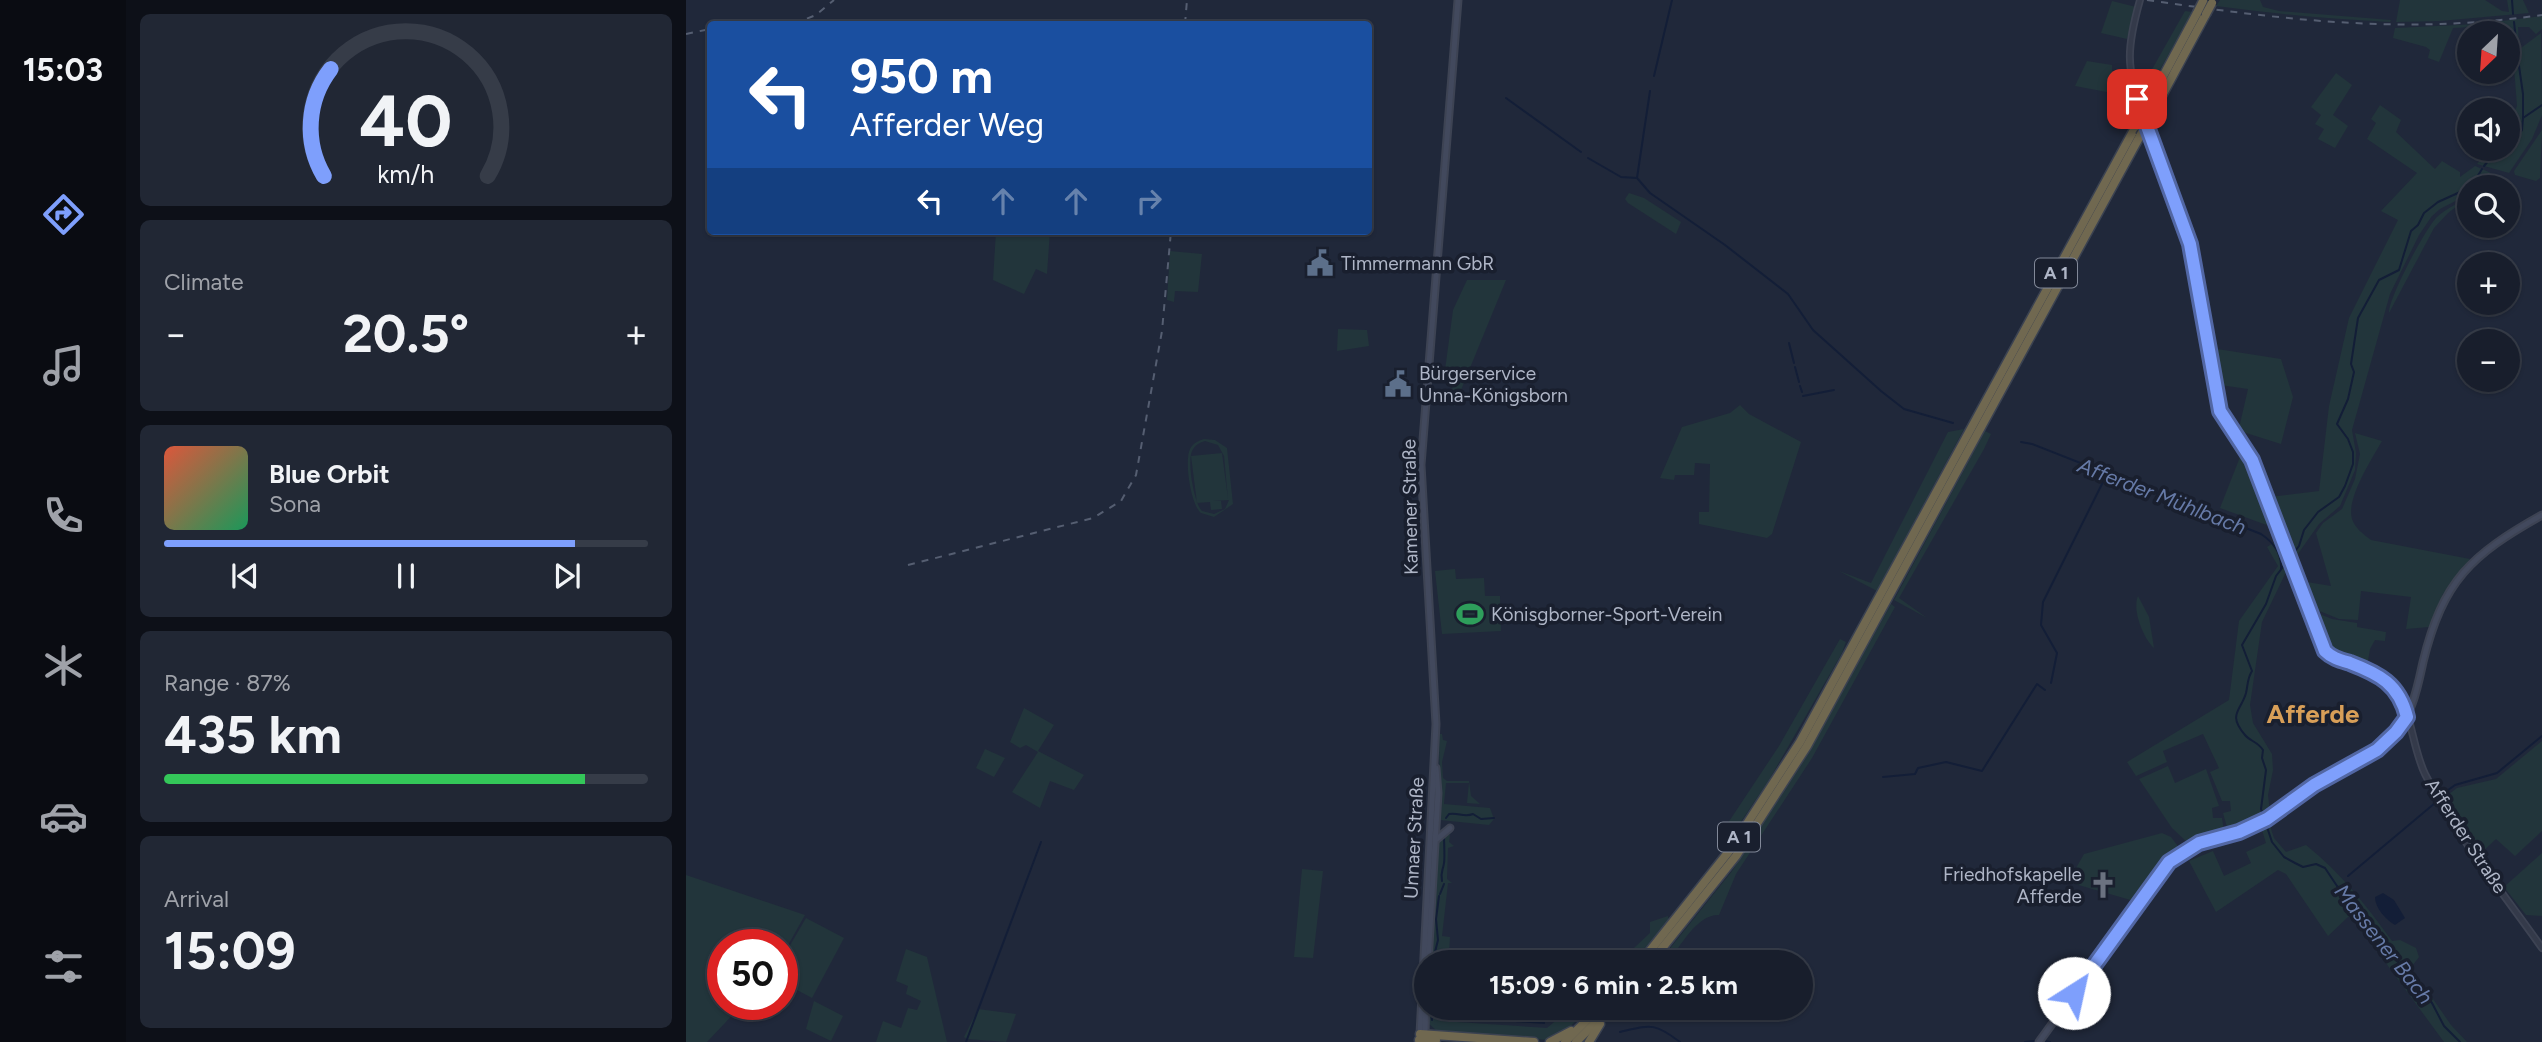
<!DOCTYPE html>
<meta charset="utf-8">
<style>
body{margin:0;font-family:Figtree,sans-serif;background:#212734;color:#f1f3f6;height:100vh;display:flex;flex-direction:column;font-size:26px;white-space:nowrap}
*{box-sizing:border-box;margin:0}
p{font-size:23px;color:#9fa2a9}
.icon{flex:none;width:38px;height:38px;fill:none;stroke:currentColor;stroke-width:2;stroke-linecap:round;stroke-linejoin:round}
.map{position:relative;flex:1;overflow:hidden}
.panel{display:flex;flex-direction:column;gap:14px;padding:14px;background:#0d1018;width:560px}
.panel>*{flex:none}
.guide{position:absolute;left:21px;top:21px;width:665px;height:214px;border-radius:7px;box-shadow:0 2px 5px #0004,0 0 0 2px #363c48;background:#1a4fa0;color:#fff;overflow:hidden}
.needle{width:46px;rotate:205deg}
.tools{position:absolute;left:1771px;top:21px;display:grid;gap:14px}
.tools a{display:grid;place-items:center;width:63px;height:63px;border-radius:50%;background:#181e2c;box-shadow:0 2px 5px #0004,0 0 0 2px #363c48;font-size:35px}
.speed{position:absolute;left:21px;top:929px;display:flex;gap:14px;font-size:35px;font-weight:700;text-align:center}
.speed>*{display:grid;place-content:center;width:91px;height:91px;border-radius:50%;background:#181e2c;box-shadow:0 2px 5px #0004,0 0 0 2px #363c48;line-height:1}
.speed .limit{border:10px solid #d22;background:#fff;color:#111}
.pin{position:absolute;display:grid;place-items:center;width:60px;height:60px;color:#fff;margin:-30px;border-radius:14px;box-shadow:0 4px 10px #0006}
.me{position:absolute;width:77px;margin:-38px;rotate:35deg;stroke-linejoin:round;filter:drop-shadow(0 0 5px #0008)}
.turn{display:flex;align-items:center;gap:24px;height:147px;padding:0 28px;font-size:32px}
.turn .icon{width:91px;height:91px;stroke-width:2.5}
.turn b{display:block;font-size:49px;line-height:60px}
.lanes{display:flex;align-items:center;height:66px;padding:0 28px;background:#0003;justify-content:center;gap:35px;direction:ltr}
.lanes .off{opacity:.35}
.big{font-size:52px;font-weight:700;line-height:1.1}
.panel .card{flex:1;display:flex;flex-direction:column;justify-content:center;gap:10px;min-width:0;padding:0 24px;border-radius:10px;background:#212734}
.panel .dial{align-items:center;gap:0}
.dial svg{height:182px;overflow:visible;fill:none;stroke:#363c48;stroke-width:7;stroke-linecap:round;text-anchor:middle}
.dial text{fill:#f1f3f6;stroke:none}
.song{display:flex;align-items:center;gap:21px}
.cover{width:84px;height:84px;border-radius:10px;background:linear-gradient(135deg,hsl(10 70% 55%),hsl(150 70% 35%))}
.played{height:7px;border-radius:4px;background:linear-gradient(90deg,#7e9ffc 85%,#363c48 85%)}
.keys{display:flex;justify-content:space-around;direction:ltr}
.heat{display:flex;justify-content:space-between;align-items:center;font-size:38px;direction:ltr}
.charge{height:10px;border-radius:5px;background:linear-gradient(90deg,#34c759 87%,#363c48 0)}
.trip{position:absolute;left:728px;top:950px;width:399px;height:70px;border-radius:35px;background:#181e2c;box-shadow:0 2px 5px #0004,0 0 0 2px #363c48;font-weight:700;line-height:70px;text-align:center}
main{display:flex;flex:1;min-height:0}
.tab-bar{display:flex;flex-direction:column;width:126px;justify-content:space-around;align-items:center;background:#0a0c12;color:#9fa2a9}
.tab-bar .icon{width:49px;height:49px}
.tab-bar .active{color:#7e9ffc}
.tab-bar b{font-size:32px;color:#f1f3f6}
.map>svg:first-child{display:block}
.green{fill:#22353b;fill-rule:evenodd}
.water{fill:#131e37}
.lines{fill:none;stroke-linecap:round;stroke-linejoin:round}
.stream{stroke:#131e37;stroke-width:2}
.tertiary-casing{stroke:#3d4353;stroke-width:8}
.secondary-casing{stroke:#3d4353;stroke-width:9}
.motorway-casing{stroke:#3b4251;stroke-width:11}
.tertiary{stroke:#343a4a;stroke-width:4.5}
.secondary{stroke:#42495d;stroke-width:5}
.motorway{stroke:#706850;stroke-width:8}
.rail{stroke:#555e71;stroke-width:2;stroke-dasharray:7 7;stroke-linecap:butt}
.motorway-bridge-casing{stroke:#3b4251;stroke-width:11;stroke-linecap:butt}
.motorway-bridge{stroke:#706850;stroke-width:8}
.route-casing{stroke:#5267a4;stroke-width:18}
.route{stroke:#7e9ffc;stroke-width:12}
.labels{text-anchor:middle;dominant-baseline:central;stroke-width:7;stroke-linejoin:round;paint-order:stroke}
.shield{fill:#191f2e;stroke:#818898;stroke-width:2}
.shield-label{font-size:18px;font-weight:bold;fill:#aeb5c6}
.poi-label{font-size:19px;fill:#aeb5c6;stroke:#191f2e;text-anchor:start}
.street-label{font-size:19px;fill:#aeb5c6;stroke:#191f2e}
.water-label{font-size:21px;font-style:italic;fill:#667aa7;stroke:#191f2e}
.district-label{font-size:26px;font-weight:bold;fill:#d89f58;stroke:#191f2e}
</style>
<main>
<nav class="tab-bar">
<b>15:03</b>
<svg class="icon active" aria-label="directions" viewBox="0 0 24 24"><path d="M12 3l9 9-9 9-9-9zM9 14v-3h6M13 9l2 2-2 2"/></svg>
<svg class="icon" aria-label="music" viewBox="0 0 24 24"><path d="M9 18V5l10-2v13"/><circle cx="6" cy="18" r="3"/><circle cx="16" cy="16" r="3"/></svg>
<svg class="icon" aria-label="phone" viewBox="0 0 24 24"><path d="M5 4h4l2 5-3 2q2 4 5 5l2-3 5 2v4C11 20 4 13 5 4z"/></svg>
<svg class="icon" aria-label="climate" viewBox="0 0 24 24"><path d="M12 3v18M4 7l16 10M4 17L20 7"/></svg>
<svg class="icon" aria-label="car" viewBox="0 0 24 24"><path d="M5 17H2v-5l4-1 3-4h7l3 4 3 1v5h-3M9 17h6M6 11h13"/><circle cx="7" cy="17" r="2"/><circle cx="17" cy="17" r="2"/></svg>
<svg class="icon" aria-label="filters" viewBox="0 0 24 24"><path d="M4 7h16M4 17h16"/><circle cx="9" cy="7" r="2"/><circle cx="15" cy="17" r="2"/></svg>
</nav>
<section class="panel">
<div class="card dial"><svg viewBox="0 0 100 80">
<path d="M14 69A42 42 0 1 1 86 69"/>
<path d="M14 69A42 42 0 0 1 17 22" stroke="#7e9ffc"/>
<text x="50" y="56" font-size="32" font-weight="700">40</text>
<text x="50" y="72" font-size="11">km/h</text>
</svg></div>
<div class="card"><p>Climate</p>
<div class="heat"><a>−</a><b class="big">20.5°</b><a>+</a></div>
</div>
<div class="card">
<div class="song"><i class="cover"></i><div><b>Blue Orbit</b><p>Sona</p></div></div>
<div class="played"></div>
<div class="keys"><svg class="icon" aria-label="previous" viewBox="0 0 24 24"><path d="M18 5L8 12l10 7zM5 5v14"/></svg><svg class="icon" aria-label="pause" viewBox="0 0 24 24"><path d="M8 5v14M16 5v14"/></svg><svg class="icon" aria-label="next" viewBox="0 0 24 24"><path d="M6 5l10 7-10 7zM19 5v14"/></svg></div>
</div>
<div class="card"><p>Range · 87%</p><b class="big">435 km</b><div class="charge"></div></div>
<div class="card"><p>Arrival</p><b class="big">15:09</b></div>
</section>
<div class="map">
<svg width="1856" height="1042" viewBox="0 0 1856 1042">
<rect width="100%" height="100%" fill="#20283a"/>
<g class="green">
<path d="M1534,0H1574L1577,7L1593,11L1705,20L1704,22C1646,19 1588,14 1530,6Z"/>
<polygon points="1714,0 1799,0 1816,11 1823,12 1821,0 1837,0 1843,13 1754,21 1710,22"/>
<polygon points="1426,1 1450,7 1441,39 1415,33"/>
<polygon points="1499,11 1507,12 1457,99 1451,98 1448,80 1460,80"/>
<polygon points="1856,16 1856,29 1850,34 1843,27 1832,27 1833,47 1827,52 1825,29 1819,25 1767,28 1753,62 1742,58 1744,50 1740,47 1707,38 1709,28 1792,24"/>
<polygon points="1855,33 1856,115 1846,139 1823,173 1791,164 1802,151 1801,149 1822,149 1822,126 1831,106 1827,54"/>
<polygon points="1401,61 1426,65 1426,93 1389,86"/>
<polygon points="1650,73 1666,85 1647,115 1662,126 1649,148 1632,139 1638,129 1629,124 1635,115 1625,107"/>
<polygon points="1694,105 1715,120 1710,132 1749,169 1756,161 1774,172 1774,177 1789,166 1805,173 1792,187 1783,187 1783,194 1754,209 1746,216 1733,235 1704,294 1666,430 1670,453 1669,470 1654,506 1633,524 1607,561 1584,497 1633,491 1643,406 1663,318 1712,220 1695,211 1731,173 1681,139 1690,123 1685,119"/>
<polygon points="1856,130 1854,178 1850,181 1829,175 1828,171"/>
<polygon points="943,193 958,198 995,222 990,234 942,203 939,199"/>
<path d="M1783,197L1762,213L1748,228L1703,313C1702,299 1739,229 1751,217C1760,209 1772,203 1783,197Z"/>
<polygon points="310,231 364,231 361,274 350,269 338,294 307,280"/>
<polygon points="484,251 516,254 512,292 489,291 488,302 481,300"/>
<polygon points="781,280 820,280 768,407 766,385 764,382 767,374 759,370 767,310"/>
<polygon points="652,329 681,330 683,346 651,351"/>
<polygon points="1525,348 1595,359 1607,397 1595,444 1560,433 1553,428 1562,389 1534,385"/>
<polygon points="1054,405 1063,414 1115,442 1086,534 1081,538 1013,524 1013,512 1023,512 1024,464 1009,463 1008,475 989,475 988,480 974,478 996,427 1044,413"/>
<polygon points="1278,429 1191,591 1153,571 1185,583 1262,432"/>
<polygon points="1299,431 1305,434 1298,449 1213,598 1241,618 1208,600"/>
<path d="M1669,433L1696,441C1686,459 1660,498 1666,519C1669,528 1677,534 1685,540L1784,559L1757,594L1743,627L1720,629L1725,597L1675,591L1672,620L1653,619L1624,607L1615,581L1645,586L1630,533L1637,523L1656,509L1669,479L1674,454Z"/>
<path d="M518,439L529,440L541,448L547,504L528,517L515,513C505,505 498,461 504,449C507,443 512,441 518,439ZM519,441L532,445L538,456L542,499L536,453L505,456L511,503L524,502L525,510L536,509L535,501H527L543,500L539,509L528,514L516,511C508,503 501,462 506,451C509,445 513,443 519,441Z"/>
<polygon points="1556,452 1586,527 1534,508"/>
<polygon points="1592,540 1603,566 1576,622 1564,705 1567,723 1586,754 1587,770 1582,795 1584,812 1569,822 1542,831 1537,813 1545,811 1544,801 1536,801 1524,772 1533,768 1517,734 1477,751 1481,762 1450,776 1441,762 1543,700 1553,621 1592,566 1581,547"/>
<polygon points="769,569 770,579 798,578 799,596 814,596 815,631 756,634 749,571"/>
<path d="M1452,596L1463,617L1468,648C1457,638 1446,610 1452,596Z"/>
<path d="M1205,604L1209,607L1126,758L1050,874L1033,915C1011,914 994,947 982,962H973L1046,871L1121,756Z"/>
<path d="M1626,611L1646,619L1671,623V627L1700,632L1699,641L1689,640L1684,649L1681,667C1639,652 1641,652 1626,611Z"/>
<polygon points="1154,639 1160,642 1156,653 1083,780 1040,844 1032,838 1093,746"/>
<polygon points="338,708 368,725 352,751 398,775 388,790 364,781 354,808 326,792 352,752 340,745 334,748 324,742"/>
<polygon points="753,734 756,734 757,740 761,741 756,762 757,778 761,781 783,781 785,796 794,804 781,803 783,783 760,783 758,804 804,808 808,819 803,825 754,820"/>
<polygon points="1856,741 1856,831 1829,856 1810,839 1794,854 1758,798 1771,788 1810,779"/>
<polygon points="299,749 319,758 308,777 290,768"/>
<polygon points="1482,766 1489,783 1520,769 1533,806 1526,808 1527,818 1536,818 1538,831 1511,837 1502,843 1486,828 1453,779"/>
<path d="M1583,823L1588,838L1600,852L1620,845C1655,873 1680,905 1706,941L1714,940L1730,948L1733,957L1723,970L1736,983L1765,1025L1781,1042H1758L1666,917H1662L1642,936L1600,874L1592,870L1530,912L1503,861L1527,851L1538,876L1565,863L1560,852L1580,843L1575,827Z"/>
<polygon points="760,833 764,835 763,842 768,846 762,848 761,879 766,883 762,883 756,936 764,937 763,954 756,954 755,962 743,962 753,843"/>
<polygon points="1476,833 1485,837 1494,849 1479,859 1448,901 1382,882 1398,854"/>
<polygon points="1856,853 1856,916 1840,915 1818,887"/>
<polygon points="616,869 637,871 627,958 608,957"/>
<polygon points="0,875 119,915 96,956 96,945 37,945 37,1004 56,1005 21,1042 0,1042"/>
<polygon points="982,916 983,921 946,962 933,962 964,933 964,922"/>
<polygon points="120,918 158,938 126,998 96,982 96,959"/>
<polygon points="220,949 241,957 261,1042 190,1042 197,1021 215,1028 222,1008 231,1010 235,1001 220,994 222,986 210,981"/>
<polygon points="128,1001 157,1016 145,1041 120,1029"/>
<polygon points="742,1008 751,1008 751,1015 756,1021 861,1028 885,1008 904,1008 875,1035 861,1040 752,1032 741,1022"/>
<polygon points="292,1009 330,1014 320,1042 281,1039 278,1037"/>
</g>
<g class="water">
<path d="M1697,893L1708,900L1719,918L1709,925C1700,920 1689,908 1689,897Z"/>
<polygon points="819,1008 852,1008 858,1013 859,1024 815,1021 813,1017"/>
</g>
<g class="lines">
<g class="stream">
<polyline points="1826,0 1827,14"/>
<polyline points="1828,22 1831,49"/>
<polyline points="1831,52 1837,94 1837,118"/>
<polyline points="968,76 986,0"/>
<polyline points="964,91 951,178 964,193 1039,245 1102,294 1127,330 1195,391 1218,409 1267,423"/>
<polyline points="820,98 895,152"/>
<polyline points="1822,147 1836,130 1837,118 1856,105"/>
<polyline points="902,158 935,177 951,178"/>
<polyline points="1798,166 1811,150 1820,149"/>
<polyline points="1785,187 1796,169"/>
<polyline points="1103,343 1108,363"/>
<polyline points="1109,367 1113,382"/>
<polyline points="1114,386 1116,392"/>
<polyline points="1117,396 1148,390"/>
<path d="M1335,442L1346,444L1575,534C1587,542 1596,554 1595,569"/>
<polyline points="1365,683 1371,653 1355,625 1357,602 1421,474"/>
<polyline points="1197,777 1229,774 1232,768 1260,762 1296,771 1351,684 1359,690"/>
<polyline points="1758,793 1769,785 1811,773 1856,736"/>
<path d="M760,818L763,814C772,812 778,818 787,814L795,819L808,818"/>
<polyline points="1662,876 1749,803"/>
<path d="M756,881C754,872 757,871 758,863C759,858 758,842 758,837"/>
<polyline points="754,894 758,884"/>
<polyline points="750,962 749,952 752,940 750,919 753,896"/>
<polyline points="745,1008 746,1020"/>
<path d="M934,1032C964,1025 968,1022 994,1042"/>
<polyline points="1359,1041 1364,1042"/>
<polyline points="280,1042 355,842"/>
<polyline points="1339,1042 1349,1041"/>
<path d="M1774,1042L1758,1026L1746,1003L1699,946L1681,918L1651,886L1639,868L1630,864L1617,867L1609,863L1598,857L1586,842L1575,809L1580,770L1576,758L1577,750C1572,742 1564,741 1559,735C1541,714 1555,711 1560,693C1562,685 1561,679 1566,671L1556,645L1580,604L1590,576L1613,546L1618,530L1632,512L1653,497L1659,486L1667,464V452L1662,439L1651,424L1662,399L1668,372L1665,364L1672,318L1693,280L1713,270L1725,231L1732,225L1738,213L1752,202L1783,188"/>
</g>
<defs>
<g id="tertiary">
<path d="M1454,0C1441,46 1439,68 1457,114"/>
<polyline points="1461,126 1504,245 1528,382"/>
<path d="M1529,382L1534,411L1566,460L1639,651C1657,671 1692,665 1709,688C1726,712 1726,747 1739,774C1770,836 1816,891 1856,948"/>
</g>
<g id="secondary">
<polyline points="751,839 764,828"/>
<polyline points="742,962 752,793 750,768"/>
<polyline points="734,1034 750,724 735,465 772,0"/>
<polyline points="739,1035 740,990"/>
<path d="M1353,1042L1483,862C1509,841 1540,838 1570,825C1593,815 1611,796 1632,783C1656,768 1684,759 1704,739C1726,717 1731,690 1737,662C1757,580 1785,555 1856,515"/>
</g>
<g id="motorway">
<polyline points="1459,110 1511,13"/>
<polyline points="1464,118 1520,14"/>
<polyline points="955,962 1044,850 1114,742 1450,126"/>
<polyline points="965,962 1050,856 1121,746 1454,136"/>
<polyline points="734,1034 848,1042"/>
<polyline points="733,1040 750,1040"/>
<polyline points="864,1042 885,1031"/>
<polyline points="879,1042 913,1008"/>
<polyline points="890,1042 924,1008"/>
<polyline points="903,1042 914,1024"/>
</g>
</defs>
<use href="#tertiary" class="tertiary-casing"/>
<use href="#secondary" class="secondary-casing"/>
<use href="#motorway" class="motorway-casing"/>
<use href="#tertiary" class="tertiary"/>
<use href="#secondary" class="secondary"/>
<use href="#motorway" class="motorway"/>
<g class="rail">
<path d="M1461,0C1600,20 1716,35 1856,15"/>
<polyline points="108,24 130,15 148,0"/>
<polyline points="499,24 501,0"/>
<polyline points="0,34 24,29"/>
<polyline points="222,565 407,518 435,501 450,475 476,331 485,231"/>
</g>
<defs>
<g id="motorway-bridge">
<polyline points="1511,13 1517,1"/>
<polyline points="1520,14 1526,3"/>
<polyline points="1450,126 1459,110"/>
<polyline points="1454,136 1464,118"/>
</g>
</defs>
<use href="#motorway-bridge" class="motorway-bridge-casing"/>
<use href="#motorway-bridge" class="motorway-bridge"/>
</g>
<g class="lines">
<defs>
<path id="route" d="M1388,993L1483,862L1513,843L1553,832L1581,819L1628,785L1691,750L1710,732L1721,717C1713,684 1693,674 1664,663C1654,660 1646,658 1639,651L1566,460L1534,411L1504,244L1451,99"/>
</defs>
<use href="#route" class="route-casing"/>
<use href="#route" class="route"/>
</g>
<defs>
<symbol id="civic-bare" viewBox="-9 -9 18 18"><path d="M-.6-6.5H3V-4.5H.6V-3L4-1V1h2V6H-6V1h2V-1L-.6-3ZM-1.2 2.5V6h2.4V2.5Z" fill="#5c6f8a" stroke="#191f2e" stroke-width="2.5" paint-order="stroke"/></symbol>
<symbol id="stadium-bare" viewBox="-9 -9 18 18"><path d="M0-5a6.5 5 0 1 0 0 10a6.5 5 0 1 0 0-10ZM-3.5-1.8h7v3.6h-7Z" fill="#2e9e5b" stroke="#191f2e" stroke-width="2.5" paint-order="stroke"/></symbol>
<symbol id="church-bare" viewBox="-9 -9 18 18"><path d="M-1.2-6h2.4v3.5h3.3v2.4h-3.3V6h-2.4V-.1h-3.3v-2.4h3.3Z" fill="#6b7280" stroke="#191f2e" stroke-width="2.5" paint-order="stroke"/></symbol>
</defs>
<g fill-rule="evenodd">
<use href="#civic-bare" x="615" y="244" width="38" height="38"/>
<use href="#civic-bare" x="693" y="365" width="38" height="38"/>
<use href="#stadium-bare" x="765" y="595" width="38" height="38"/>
<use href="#church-bare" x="1398" y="866" width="38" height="38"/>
</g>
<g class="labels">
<g class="shield">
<rect x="1349" y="258.5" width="42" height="29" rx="5"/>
<rect x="1032" y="822.5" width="42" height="29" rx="5"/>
</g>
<g class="shield-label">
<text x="1370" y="273">A 1</text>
<text x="1053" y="837">A 1</text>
</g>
<g class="poi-label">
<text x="655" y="263">Timmermann GbR</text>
<text x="733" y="373">Bürgerservice<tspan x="733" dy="22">Unna-Königsborn</tspan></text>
<text x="805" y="614">Könisgborner-Sport-Verein</text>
<text x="1396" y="874" text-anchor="end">Friedhofskapelle<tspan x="1396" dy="22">Afferde</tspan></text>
</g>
<g class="street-label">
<text transform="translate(724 507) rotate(-91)">Kamener Straße</text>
<text transform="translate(1780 836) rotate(57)">Afferder Straße</text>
<text transform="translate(728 838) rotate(-87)">Unnaer Straße</text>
</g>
<g class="water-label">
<text transform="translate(1476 496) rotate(21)">Afferder Mühlbach</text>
<text transform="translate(1698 944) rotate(52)">Massener Bach</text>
</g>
<g class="district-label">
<text x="1627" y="714">Afferde</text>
</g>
</g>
</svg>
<div class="tools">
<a><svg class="needle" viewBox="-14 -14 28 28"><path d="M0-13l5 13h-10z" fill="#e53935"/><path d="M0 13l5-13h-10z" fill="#9fa2a9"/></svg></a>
<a><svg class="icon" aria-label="sound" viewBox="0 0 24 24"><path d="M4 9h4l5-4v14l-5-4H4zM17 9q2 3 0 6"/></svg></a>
<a><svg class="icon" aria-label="search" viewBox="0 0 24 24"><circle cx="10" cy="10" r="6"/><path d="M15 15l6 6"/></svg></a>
<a>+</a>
<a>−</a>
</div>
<div class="speed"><div class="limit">50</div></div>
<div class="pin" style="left:1451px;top:99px;background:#d93025"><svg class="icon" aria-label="arrive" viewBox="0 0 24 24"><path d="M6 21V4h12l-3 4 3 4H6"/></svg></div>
<svg class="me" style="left:1388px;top:993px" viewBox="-20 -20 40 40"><circle r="19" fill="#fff"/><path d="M0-13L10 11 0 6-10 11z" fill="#7e9ffc"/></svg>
<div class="trip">15:09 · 6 min · 2.5 km</div>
<div class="guide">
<div class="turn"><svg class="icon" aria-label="left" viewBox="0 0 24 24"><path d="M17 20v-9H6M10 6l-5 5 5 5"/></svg><div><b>950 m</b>Afferder Weg</div></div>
<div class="lanes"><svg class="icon" aria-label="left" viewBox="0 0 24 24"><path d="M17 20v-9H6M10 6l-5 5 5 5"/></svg><svg class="icon off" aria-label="ahead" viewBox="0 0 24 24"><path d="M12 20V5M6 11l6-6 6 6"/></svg><svg class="icon off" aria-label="ahead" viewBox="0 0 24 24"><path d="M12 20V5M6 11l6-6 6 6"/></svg><svg class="icon off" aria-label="right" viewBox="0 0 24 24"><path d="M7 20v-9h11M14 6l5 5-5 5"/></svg></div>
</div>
</div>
</main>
